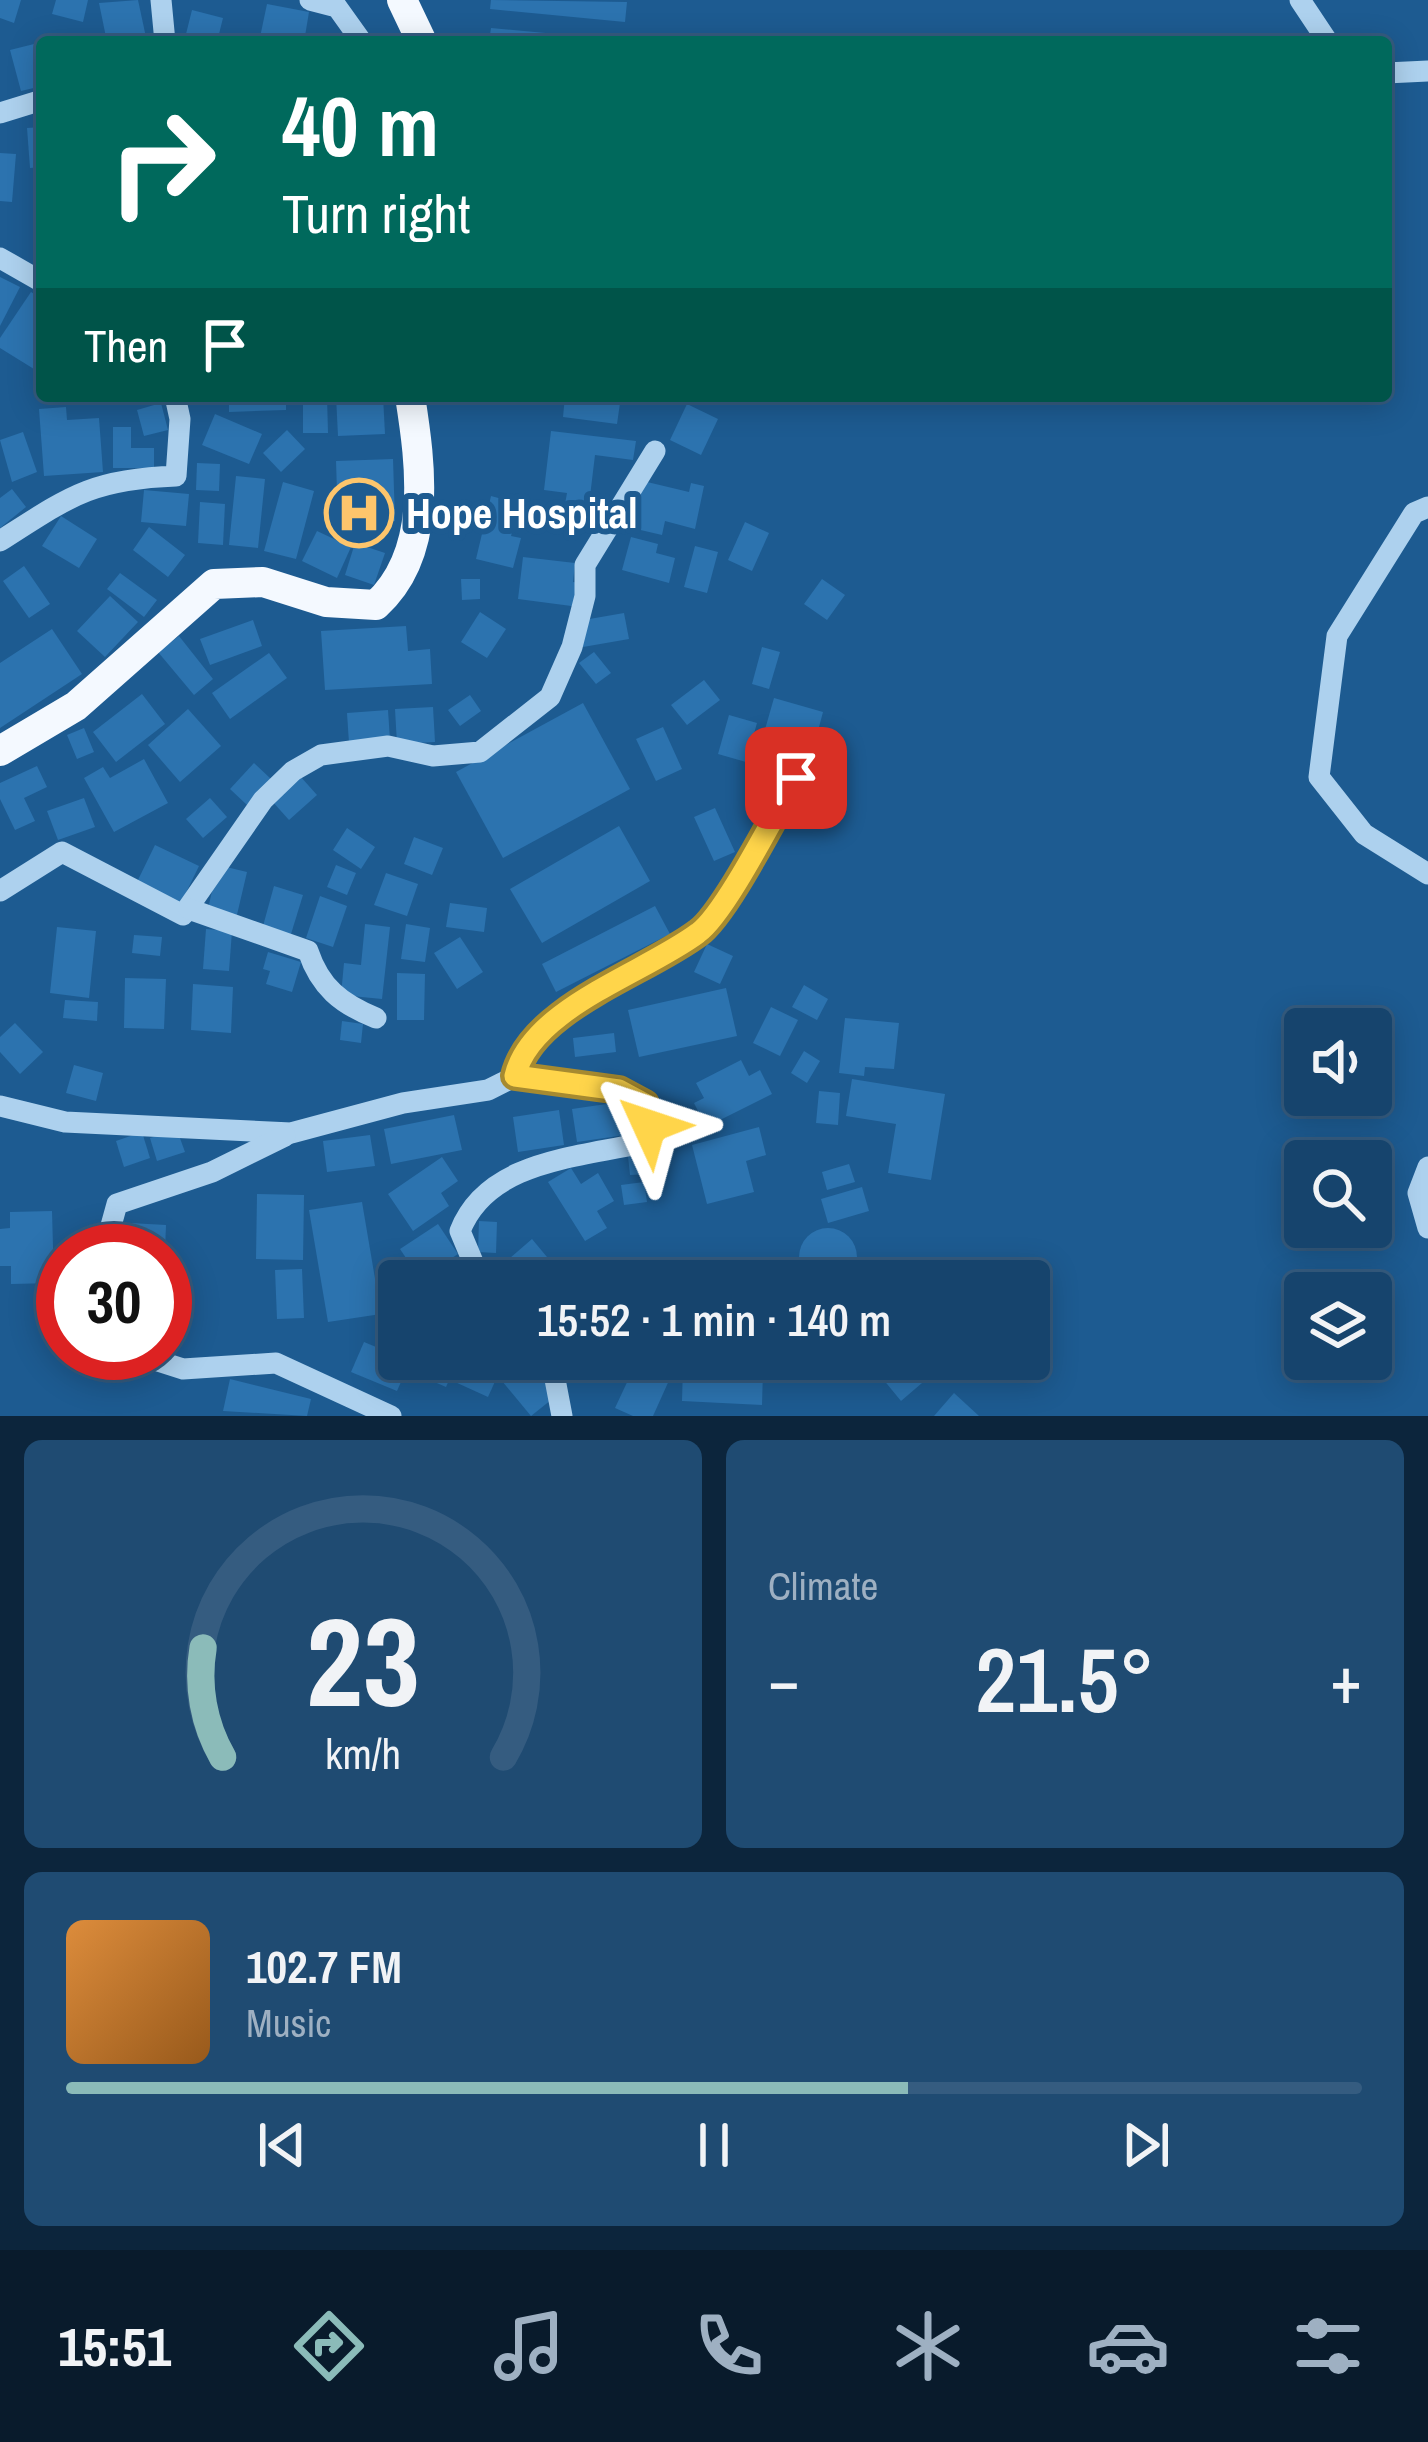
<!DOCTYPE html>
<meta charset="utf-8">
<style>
body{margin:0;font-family:"Archivo Narrow",sans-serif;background:#1f4b72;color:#f1f3f6;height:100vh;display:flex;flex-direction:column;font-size:45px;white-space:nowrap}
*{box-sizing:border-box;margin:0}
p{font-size:39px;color:#9eb0c2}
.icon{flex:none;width:66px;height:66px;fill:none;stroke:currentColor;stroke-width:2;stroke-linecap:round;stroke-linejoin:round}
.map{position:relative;height:1416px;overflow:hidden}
.sheet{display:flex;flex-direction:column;gap:24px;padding:24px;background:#0c253c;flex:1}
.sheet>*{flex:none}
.guide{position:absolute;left:36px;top:36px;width:1356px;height:366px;border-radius:12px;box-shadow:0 6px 30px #0003,0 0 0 3px #355c80;background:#00695c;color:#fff;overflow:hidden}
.tools{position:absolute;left:1284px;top:1008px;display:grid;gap:24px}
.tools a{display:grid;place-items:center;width:108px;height:108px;border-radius:12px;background:#16446d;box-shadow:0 6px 30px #0003,0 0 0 3px #355c80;font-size:60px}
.speed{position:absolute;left:36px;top:1224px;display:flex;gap:24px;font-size:60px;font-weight:700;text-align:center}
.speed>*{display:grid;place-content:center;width:156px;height:156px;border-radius:50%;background:#16446d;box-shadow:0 6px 30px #0003,0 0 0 3px #355c80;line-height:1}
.speed .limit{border:18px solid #d22;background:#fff;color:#111}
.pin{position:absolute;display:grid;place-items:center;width:102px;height:102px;color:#fff;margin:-51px;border-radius:24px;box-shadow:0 6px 18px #0006}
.me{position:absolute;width:132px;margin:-66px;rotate:312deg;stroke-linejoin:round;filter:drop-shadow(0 0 9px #0008)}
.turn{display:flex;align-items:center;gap:42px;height:252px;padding:0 48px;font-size:54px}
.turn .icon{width:156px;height:156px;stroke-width:2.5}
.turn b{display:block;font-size:84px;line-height:102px}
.then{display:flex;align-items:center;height:114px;padding:0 48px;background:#0003;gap:24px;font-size:45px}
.big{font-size:90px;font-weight:600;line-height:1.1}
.sheet .widget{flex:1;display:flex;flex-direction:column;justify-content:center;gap:18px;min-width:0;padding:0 42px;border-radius:18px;background:#1f4b72}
.sheet .dial{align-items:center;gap:0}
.dial svg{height:312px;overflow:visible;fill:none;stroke:#355c80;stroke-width:7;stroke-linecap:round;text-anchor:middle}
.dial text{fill:#f1f3f6;stroke:none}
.song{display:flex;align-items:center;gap:36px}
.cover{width:144px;height:144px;border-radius:18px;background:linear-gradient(135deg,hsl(30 70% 55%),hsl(30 70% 35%))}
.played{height:12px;border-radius:6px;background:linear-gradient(90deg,#8bbbb9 65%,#355c80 65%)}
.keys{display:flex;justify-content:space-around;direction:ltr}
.heat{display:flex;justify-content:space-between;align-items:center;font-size:66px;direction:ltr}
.sheet .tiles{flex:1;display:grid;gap:24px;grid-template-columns:1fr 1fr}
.widget:last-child{grid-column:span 2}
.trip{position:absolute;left:378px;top:1260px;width:672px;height:120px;border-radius:12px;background:#16446d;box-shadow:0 6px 30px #0003,0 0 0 3px #355c80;font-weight:600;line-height:120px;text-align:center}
.tab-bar{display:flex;height:192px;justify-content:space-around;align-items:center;background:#091b2c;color:#9eb0c2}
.tab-bar .icon{width:84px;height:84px}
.tab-bar .on{color:#8bbbb9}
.tab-bar b{font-size:54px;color:#f1f3f6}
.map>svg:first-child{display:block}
.building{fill:#2c73af}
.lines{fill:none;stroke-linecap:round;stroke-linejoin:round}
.minor{stroke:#add1ee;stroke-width:21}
.major{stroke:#f4f9ff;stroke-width:30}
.route-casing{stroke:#a68a30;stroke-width:30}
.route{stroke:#ffd54a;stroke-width:21}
.labels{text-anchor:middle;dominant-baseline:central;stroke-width:12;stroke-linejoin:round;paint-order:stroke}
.poi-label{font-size:42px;font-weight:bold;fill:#fff;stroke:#1d5b91;text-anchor:start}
</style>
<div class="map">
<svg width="1428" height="1416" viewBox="0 0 1428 1416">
<rect width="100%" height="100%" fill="#1d5b91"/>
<g class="building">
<polygon points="0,0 21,0 14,23 0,18"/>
<polygon points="56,0 88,0 83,22 52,14"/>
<polygon points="138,0 147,42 107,42 99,3"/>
<polygon points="491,0 627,2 625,22 490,9"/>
<polygon points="267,4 309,12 304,42 259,42"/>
<polygon points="192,10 223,18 217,42 184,42"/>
<polygon points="491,28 567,35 566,42 489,42"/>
<polygon points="42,42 42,86 21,91 10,50"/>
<polygon points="42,127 42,167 30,168 27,128"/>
<polygon points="0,153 16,154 12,202 0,201"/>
<polygon points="0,277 20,287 0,326"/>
<polygon points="31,292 42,299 42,374 0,348 0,338"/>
<polygon points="205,396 286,396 286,410 229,412 229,404 205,405"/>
<polygon points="303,396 327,396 328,433 303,433"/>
<polygon points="336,396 383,396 385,434 338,436"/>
<polygon points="565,396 621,396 617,424 563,417"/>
<polygon points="161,403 168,430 144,436 137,410"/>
<polygon points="687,404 718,419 701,455 670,440"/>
<polygon points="66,407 67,420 99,418 103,472 44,476 39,409"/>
<polygon points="215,414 262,434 249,464 202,445"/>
<polygon points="113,427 131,427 131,448 154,448 154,468 113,468"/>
<polygon points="287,430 305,449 281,472 263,453"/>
<polygon points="551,431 636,441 633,460 595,455 588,513 564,510 567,493 544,490"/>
<polygon points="23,432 37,472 12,482 0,440"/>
<polygon points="393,459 395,521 338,522 336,461"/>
<polygon points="197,463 220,464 219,491 196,490"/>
<polygon points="236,476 265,479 258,548 229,545"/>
<polygon points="643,481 689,492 691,483 704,486 695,529 665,521 662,535 632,528"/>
<polygon points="283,482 314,491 296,559 264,551"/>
<polygon points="12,489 26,507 0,528 0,498"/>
<polygon points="144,490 189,494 186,526 141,522"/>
<polygon points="491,496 506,500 501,521 514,525 511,536 521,538 513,568 476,559"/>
<polygon points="200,502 225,504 223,545 198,543"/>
<polygon points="61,516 97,539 79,568 42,546"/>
<polygon points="745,522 769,533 752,571 728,560"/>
<polygon points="149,527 185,555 168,577 133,550"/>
<polygon points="317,531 351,547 337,578 302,561"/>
<polygon points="631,537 658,544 656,553 675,558 669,583 622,570"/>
<polygon points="355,543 385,553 374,585 345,575"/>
<polygon points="695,546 718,552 707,593 684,587"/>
<polygon points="523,557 575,563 573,582 581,583 579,607 518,599"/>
<polygon points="24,566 50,604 29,618 3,581"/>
<polygon points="120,573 157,600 144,617 107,589"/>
<polygon points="461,579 480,579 480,599 462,600"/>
<polygon points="822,579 845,595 827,620 804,604"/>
<polygon points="110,596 138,622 105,657 77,631"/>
<polygon points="480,612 506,629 487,658 461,642"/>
<polygon points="624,613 629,639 583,647 578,621"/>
<polygon points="253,620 262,646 210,665 200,639"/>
<polygon points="406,626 408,651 430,649 432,684 325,690 321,631"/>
<polygon points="52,629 82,674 0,728 0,663"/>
<polygon points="179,636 213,679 194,695 158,652"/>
<polygon points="762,647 780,652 769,689 752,684"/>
<polygon points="594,652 611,673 596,684 579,663"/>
<polygon points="269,653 287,678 230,719 212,693"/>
<polygon points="704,680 720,700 687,725 671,705"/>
<polygon points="142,694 165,724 116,762 93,732"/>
<polygon points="470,695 481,711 460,726 448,710"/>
<polygon points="774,698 823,712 808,769 792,764 796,750 762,740"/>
<polygon points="583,703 630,789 503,858 456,772"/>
<polygon points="433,707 435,742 397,744 395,709"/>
<polygon points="188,709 221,746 180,782 148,745"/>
<polygon points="388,710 390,740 349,743 347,713"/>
<polygon points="729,715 757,723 746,762 718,754"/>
<polygon points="663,727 682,769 656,781 636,739"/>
<polygon points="84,728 94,752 77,759 67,735"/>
<polygon points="144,759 168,803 114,832 84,778 103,767 110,778"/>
<polygon points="254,763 271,779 247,805 230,789"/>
<polygon points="37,766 47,787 24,798 35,821 15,830 0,799 0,783"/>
<polygon points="300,776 317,795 289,820 272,801"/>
<polygon points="84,798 95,827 58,840 47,811"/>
<polygon points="210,798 227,817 203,838 186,819"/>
<polygon points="715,808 735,852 714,861 694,817"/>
<polygon points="619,826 650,881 542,943 510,889"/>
<polygon points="347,828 375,847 361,869 333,850"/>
<polygon points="414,837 443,848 432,875 404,864"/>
<polygon points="155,845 199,866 180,905 136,884"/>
<polygon points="218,865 247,872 236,919 207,913"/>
<polygon points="336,865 356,873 347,895 327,887"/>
<polygon points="386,873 418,884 407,916 374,905"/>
<polygon points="274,886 303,895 291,934 263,926"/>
<polygon points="320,896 347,906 333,947 306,938"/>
<polygon points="450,903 487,908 484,932 446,927"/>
<polygon points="655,906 670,934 556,992 542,964"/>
<polygon points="365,924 390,927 382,999 341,995 344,963 361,965"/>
<polygon points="406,924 430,928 425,962 401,959"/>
<polygon points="57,927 96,931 89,998 50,993"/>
<polygon points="206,929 232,931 229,971 203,969"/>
<polygon points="134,935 162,937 160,956 132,953"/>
<polygon points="460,937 483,972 457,989 434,953"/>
<polygon points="707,944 733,956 720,984 694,972"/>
<polygon points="268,952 301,962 292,992 266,984 270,971 263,969"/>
<polygon points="397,973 425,974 424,1020 397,1020"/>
<polygon points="125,978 166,979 164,1029 124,1028"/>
<polygon points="193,984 233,987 231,1033 191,1030"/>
<polygon points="804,985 828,999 817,1020 792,1007"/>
<polygon points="726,988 737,1036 639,1057 628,1010"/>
<polygon points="65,1000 98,1002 97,1021 63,1018"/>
<polygon points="771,1007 798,1020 780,1056 753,1043"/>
<polygon points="845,1018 899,1023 894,1069 865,1067 864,1076 839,1073"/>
<polygon points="342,1021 363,1024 361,1043 340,1040"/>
<polygon points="15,1023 43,1052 20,1074 0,1052 0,1037"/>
<polygon points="614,1033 616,1052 575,1057 573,1038"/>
<polygon points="804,1051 820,1061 807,1083 791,1073"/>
<polygon points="741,1060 749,1076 760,1070 772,1094 706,1127 694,1103 704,1098 696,1083"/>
<polygon points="74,1065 103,1073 96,1101 66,1093"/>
<polygon points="852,1079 945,1094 931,1180 888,1173 896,1124 846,1116"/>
<polygon points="819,1091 840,1093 838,1125 816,1123"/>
<polygon points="620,1102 625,1135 577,1142 572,1109"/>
<polygon points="559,1110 564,1145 518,1152 513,1117"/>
<polygon points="454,1115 462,1150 391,1164 384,1129"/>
<polygon points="759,1127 766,1155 746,1161 754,1192 707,1204 692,1145"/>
<polygon points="177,1130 185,1152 157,1161 150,1138"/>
<polygon points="142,1132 150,1158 124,1167 116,1141"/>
<polygon points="370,1135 375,1166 327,1172 323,1141"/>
<polygon points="663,1154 665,1173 630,1175 628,1156"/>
<polygon points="442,1157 458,1181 441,1193 449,1206 413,1231 388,1194"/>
<polygon points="849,1164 855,1182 827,1190 822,1172"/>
<polygon points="571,1168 581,1184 598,1173 614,1201 597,1211 607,1228 585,1241 548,1182"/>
<polygon points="644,1182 647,1202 624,1205 621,1185"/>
<polygon points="862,1187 869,1211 828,1223 821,1199"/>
<polygon points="257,1194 304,1195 303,1260 256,1259"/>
<polygon points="362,1202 381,1314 328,1322 309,1210"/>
<polygon points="52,1211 54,1283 11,1284 11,1266 0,1266 0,1229 10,1228 10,1212"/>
<polygon points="479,1221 497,1222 496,1253 478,1252"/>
<polygon points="130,1223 166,1225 165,1251 129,1251"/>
<polygon points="438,1224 458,1254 420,1279 400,1249"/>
<circle cx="828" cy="1257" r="29"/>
<polygon points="532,1239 567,1281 518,1281 503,1264"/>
<polygon points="723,1264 723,1281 682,1281 682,1265"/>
<polygon points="302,1269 304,1318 277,1319 275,1270"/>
<polygon points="364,1342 410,1361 397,1391 351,1372"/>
<polygon points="420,1359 457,1362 446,1387 414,1373"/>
<polygon points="465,1359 502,1366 488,1397 455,1382"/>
<polygon points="836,1359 875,1359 876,1367 838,1373"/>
<polygon points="895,1359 950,1359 901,1401 878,1373"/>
<polygon points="527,1360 556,1396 531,1416 502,1381"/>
<polygon points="637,1361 671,1376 653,1416 633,1416 615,1408"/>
<polygon points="683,1366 763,1370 762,1405 682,1401"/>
<polygon points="230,1379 311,1399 307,1416 223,1411"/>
<polygon points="954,1393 979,1416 934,1416"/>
</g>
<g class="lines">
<g class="minor">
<polyline points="161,0 165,42"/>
<polyline points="310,0 337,7 362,42"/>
<polyline points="1300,0 1328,42"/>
<polyline points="1386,73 1428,71"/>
<polyline points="0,113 42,100"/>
<polyline points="0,258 42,282"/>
<polyline points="1428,507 1414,513 1337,636 1319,777 1364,834 1428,874"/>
<path d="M0,541C69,497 91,479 176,476L180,419L175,396"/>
<polyline points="0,891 62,852 183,915 263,800 293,771 321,755 388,746 433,756 480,752 550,697 572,647 585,596 585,565 655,451"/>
<path d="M189,909L308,951C320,987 341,1004 376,1018"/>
<path d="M0,1106L65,1122L291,1133L403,1103L488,1090L516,1076C531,1009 645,972 699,933C725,914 776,812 796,778"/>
<polyline points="1428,1167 1418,1193 1428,1228"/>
<polyline points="104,1251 117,1204 212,1172 285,1136"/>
<path d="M481,1281L460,1231C487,1161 576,1158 641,1143L651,1132L645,1104L619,1091L516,1076"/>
<polyline points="133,1353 183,1369 276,1363 391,1416"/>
<polyline points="542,1359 554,1374 562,1416"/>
</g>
<g class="major">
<polyline points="402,0 422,42"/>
<path d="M0,751L76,706L214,584L263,582L326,602L376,605C433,553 421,466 410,396"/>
</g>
</g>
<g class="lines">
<defs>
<path id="route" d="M649,1126L645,1104L619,1090L515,1076C531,1008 645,973 698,933C725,914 776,812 796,778"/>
</defs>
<use href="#route" class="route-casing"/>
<use href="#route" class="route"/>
</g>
<defs>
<symbol id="hospital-ring" viewBox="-11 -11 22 22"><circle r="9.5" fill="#1d5b91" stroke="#fdc56c" stroke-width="1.5"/><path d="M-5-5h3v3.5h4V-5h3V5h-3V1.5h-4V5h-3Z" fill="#fdc56c"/></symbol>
</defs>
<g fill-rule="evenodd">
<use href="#hospital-ring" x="321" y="475" width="76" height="76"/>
</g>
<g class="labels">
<g class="poi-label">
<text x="406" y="513">Hope Hospital</text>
</g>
</g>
</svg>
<div class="tools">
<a><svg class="icon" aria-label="sound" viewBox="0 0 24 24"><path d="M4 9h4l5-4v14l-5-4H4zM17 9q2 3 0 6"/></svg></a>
<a><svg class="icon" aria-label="search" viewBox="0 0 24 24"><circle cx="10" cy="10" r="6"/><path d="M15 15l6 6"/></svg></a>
<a><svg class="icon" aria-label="layers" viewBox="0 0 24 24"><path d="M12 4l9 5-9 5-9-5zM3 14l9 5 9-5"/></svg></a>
</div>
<div class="speed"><div class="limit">30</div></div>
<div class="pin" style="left:796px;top:778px;background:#d93025"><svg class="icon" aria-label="arrive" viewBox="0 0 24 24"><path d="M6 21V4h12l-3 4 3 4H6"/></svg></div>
<svg class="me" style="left:649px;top:1126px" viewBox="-20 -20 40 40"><path d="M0-17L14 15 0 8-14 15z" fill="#ffd54a" stroke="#fff" stroke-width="4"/></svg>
<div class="trip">15:52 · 1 min · 140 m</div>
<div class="guide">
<div class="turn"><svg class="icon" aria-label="right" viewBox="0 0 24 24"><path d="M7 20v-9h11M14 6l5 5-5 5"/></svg><div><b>40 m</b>Turn right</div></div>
<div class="then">Then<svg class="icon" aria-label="arrive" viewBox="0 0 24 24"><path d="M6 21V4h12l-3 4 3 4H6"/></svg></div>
</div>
</div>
<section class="sheet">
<div class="tiles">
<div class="widget dial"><svg viewBox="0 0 100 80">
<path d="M14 69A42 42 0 1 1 86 69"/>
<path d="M14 69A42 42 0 0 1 9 41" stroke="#8bbbb9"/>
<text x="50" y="56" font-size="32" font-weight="700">23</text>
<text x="50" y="72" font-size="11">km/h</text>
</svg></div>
<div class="widget"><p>Climate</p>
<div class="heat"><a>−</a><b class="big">21.5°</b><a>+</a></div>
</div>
<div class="widget">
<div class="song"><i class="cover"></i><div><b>102.7 FM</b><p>Music</p></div></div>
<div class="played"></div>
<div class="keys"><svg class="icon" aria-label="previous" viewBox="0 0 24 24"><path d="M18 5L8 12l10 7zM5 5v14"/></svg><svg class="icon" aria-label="pause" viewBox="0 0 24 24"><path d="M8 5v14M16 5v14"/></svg><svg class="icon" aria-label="next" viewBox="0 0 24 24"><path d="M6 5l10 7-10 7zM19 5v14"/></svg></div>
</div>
</div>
</section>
<nav class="tab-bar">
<b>15:51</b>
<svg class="icon on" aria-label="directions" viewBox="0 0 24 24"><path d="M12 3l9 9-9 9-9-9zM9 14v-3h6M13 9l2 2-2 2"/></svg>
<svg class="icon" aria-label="music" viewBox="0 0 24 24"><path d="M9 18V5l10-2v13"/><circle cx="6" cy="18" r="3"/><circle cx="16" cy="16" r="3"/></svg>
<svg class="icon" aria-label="phone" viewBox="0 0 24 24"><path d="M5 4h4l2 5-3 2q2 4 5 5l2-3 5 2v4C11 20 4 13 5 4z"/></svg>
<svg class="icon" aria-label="climate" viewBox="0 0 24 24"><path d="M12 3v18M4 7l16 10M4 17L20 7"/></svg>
<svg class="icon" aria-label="car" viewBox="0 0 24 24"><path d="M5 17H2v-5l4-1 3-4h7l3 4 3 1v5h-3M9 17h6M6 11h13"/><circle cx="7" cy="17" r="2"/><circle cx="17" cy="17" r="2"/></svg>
<svg class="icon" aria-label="filters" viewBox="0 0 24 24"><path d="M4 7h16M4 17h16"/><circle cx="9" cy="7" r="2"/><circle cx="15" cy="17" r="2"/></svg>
</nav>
